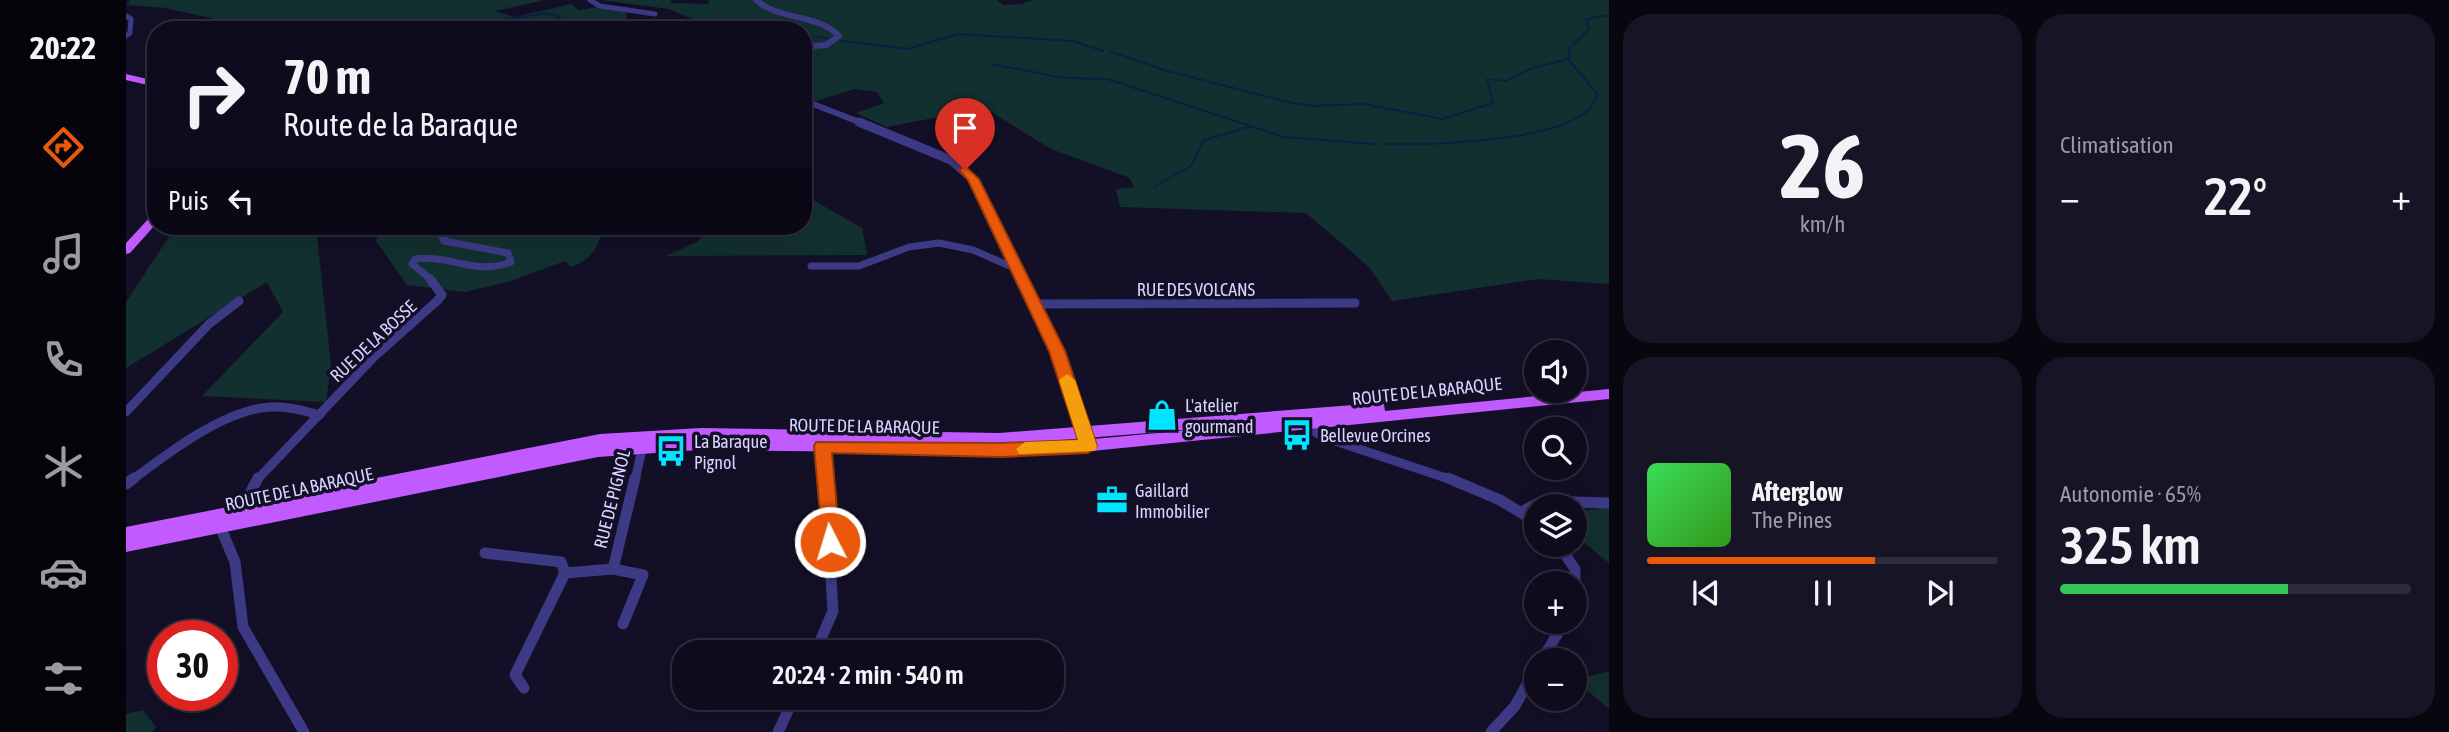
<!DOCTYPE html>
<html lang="fr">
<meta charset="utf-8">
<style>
body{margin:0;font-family:"Asap Condensed",sans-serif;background:#171425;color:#f1f3f6;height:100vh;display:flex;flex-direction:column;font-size:26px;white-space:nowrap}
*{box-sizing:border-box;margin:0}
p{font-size:23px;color:#9b9ba3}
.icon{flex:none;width:38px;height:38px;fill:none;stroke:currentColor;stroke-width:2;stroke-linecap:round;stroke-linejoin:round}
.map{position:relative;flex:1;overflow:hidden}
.side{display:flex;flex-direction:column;gap:14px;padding:14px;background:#08060f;width:840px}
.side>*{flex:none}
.banner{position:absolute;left:21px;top:21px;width:665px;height:214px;border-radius:28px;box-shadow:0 7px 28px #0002,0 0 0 2px #2e2b3b;background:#0e0b1c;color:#f1f3f6;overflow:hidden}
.tools{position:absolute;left:1398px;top:340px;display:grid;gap:14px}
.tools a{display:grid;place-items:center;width:63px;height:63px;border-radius:50%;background:#0e0b1c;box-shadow:0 7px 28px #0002,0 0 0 2px #2e2b3b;font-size:35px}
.speed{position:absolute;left:21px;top:620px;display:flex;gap:14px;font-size:35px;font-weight:700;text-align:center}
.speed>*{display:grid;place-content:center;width:91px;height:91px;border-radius:50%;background:#0e0b1c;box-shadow:0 7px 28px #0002,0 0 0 2px #2e2b3b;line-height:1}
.speed .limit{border:10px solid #d22;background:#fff;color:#111}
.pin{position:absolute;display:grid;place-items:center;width:60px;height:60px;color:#fff;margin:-72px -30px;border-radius:50% 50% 50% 0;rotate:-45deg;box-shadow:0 0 7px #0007}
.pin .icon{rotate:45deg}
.me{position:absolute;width:77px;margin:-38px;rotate:355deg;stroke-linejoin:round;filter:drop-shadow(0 0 5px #0008)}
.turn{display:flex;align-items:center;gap:24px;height:147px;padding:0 21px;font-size:32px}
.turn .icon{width:91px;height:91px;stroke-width:2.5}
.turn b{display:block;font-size:49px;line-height:60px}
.then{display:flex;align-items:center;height:66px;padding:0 21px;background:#0003;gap:14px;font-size:26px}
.big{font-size:52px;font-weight:600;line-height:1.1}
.side .widget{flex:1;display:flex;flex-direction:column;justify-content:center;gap:10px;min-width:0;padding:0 24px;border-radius:28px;background:#171425}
.side .dial{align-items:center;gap:0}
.dial b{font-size:91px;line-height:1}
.song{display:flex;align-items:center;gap:21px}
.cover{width:84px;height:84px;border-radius:10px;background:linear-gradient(135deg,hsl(130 70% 55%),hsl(110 70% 35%))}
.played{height:7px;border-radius:4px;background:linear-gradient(90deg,#ea580c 65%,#2e2b3b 65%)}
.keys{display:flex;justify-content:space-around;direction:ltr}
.heat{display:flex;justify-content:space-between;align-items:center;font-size:38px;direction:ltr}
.charge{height:10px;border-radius:5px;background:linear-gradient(90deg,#34c759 65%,#2e2b3b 0)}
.side .tiles{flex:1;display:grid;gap:14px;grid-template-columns:repeat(2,1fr)}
.trip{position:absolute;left:546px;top:640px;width:392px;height:70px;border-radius:28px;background:#0e0b1c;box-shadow:0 7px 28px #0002,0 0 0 2px #2e2b3b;font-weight:600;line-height:70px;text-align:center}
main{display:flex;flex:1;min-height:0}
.tab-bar{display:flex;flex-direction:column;width:126px;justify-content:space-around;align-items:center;background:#06040b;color:#9b9ba3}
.tab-bar .icon{width:49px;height:49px}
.tab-bar .active{color:#ea580c}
.tab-bar b{font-size:32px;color:#f1f3f6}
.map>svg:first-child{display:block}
.green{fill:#12302f}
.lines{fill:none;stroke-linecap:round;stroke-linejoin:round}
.stream{stroke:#0a1f44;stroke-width:2}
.minor-far3{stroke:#3d3a85;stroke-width:5}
.minor-far2{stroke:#3d3a85;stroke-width:7}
.minor-far1{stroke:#3d3a85;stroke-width:9}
.minor{stroke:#3d3a85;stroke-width:11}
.tertiary-far2{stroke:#3d3a85;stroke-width:6}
.tertiary-far1{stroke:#3d3a85;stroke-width:9}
.tertiary{stroke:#3d3a85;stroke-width:10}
.primary{fill:#c25bff;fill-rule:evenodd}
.route{fill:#ea580c;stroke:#983908;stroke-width:2}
.slow{fill:#f59e0b}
.labels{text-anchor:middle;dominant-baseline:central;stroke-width:7;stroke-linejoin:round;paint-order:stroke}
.street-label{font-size:18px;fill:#d9d4ff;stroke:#130f26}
.poi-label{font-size:18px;fill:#d9d4ff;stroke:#130f26;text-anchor:start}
</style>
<main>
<nav class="tab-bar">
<b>20:22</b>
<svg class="icon active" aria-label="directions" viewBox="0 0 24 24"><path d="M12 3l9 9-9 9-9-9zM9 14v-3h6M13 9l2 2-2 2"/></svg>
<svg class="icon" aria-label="music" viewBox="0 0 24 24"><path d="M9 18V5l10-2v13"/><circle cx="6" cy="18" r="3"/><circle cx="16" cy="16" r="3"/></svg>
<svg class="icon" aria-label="phone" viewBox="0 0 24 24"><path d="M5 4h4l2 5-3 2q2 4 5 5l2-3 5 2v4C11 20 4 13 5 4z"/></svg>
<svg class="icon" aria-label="climate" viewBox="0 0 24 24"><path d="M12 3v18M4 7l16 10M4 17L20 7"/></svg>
<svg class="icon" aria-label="car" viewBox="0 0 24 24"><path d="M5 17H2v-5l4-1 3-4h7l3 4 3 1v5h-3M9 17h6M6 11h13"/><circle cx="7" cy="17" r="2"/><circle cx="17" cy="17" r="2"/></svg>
<svg class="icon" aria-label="filters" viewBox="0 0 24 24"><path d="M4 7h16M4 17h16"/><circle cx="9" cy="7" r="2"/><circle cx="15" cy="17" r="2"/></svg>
</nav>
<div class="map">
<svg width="1483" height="732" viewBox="0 0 1483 732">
<rect width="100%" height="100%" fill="#130f26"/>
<g class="green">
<polygon points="4,0 419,0 369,11 389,17 445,4 453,10 471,7 500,12 502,28 518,30 93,30 89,19 39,8 0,5"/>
<polygon points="475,0 545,0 545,3 582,4 583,0 871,0 877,5 896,4 906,0 1483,0 1483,284 1412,279 1266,301 1243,267 1180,213 994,207 990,189 1008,187 1004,178 925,149 859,108 761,127 730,113 758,103 751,92 729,89 690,101 677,95 677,30 567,30 577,24 543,9"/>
<polygon points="677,194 736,228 741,255 540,256 571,242 582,231 525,230 526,226 677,226"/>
<polygon points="50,226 201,226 191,236 205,365 200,402 76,396 157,312 141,282 0,368 0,302"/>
<path d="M254,226H477C472,248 466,260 444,267L439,261L388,280L339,292L281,285L250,241Z"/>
<polygon points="1483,507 1483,563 1449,535 1449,512"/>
<polygon points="1483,671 1483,709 1449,680"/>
<polygon points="17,710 30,727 26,732 0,732 0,714"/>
</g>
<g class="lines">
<g class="stream">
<polyline points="288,30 345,26 419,13 434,17 431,25 435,27 489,29 530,22 550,28 594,25 639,30"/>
<polyline points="677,35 705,39"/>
<polyline points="716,41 782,49 831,34 947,41 977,51"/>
<polyline points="1447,45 1463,29 1461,19 1483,15"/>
<polyline points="985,52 1041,71 1167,103 1185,106 1238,104 1316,119 1367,103 1361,79 1379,81 1404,69 1442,59 1444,47"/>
<polyline points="865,64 938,78 981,79 1158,137 1248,144"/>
<path d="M1257,144C1301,145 1433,142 1463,109C1467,105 1469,99 1472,95L1442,59"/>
<polyline points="1028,187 1065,166 1078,140 1123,127"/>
</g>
<g class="minor-far3">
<polyline points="464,0 474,6 529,14"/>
<polyline points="0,16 5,19 4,33 0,36"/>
</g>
<g class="minor-far2">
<polyline points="685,266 733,266 783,247 813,243 847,250 893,270"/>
<path d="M307,281L286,264L289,259C325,254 348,276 385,262L382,253L318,241L316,237L326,232L385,226"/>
</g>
<g class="minor-far1">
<polyline points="911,304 1229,303"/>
<polyline points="0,412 83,324 113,301"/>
<polyline points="1172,423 1200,438 1326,480"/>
<polyline points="697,441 699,480"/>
<path d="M6,480C42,453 99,409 145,407C162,406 178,411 194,415"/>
<polyline points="131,480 248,357 311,301 316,295 304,279"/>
<polyline points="509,480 517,445"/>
</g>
<g class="minor">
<polyline points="1322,478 1374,500 1410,522"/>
<polyline points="0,484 8,478"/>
<polyline points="115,511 132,478"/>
<polyline points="1397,511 1416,501 1483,503"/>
<polyline points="93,524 109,562 117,627 178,732"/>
<polyline points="1432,544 1449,569 1449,599"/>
<polyline points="359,553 435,562 439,573"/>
<polyline points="487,569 509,478"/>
<polyline points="689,653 707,611 699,478"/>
<polyline points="1416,660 1439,621"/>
<polyline points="398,688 389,675 439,573 487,569 517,575 497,624"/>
<polyline points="652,732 668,698"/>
<polyline points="1365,732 1389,706 1410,668"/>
</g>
<g class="tertiary-far2">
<path d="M630,0C654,21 691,13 713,36L700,45L677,47"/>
<polyline points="677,100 738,124"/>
</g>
<polyline class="tertiary-far1" points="733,122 825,160 847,179 897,281"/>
<polyline class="tertiary" points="896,279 931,351 962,446"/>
<g class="primary">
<polygon points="0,74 30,81 30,87 0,80"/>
<polygon points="30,214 30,224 4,253 0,254 0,243 26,215"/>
<path d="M1483,389V399L936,454L572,450L472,457L0,552V527L474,434L575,428L873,433L1253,403L1258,404L1259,411ZM1095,427L936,442H911Z"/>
</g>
</g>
<polygon class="route" points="839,166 853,179 939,351 971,446 962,453 875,457 706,453 714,542 711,548 697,548 688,446 690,442 875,443 952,440 923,351 842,180 833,170"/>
<polygon class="slow" points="941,374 949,380 971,446 969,451 893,454 890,449 899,442 952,440 933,380"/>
<defs>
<symbol id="shop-bare" viewBox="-9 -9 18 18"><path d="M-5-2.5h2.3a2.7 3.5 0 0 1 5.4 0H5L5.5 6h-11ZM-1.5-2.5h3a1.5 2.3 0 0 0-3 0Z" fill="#00e5ff" stroke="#130f26" stroke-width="2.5" paint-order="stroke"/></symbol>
<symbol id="bus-bare" viewBox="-9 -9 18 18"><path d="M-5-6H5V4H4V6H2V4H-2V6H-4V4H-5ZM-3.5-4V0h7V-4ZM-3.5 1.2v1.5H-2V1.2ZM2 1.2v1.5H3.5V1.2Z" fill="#00e5ff" stroke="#130f26" stroke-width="2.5" paint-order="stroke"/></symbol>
<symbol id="office-bare" viewBox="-9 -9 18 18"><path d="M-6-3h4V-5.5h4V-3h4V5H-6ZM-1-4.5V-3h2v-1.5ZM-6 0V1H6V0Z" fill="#00e5ff" stroke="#130f26" stroke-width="2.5" paint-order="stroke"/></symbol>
</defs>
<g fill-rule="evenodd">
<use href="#shop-bare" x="1014" y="393" width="44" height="44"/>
<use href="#bus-bare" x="1149" y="413" width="44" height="44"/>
<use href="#bus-bare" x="523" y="429" width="44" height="44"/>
<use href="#office-bare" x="964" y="478" width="44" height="44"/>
</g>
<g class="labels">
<g class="street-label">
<text x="1070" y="289">RUE DES VOLCANS</text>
<text transform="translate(247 341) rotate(-43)">RUE DE LA BOSSE</text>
<text transform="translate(1301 391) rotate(-6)">ROUTE DE LA BARAQUE</text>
<text transform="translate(738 426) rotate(1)">ROUTE DE LA BARAQUE</text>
<text transform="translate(173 489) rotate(-12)">ROUTE DE LA BARAQUE</text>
<text transform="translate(486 499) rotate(-76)">RUE DE PIGNOL</text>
</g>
<g class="poi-label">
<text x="1059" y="405">L'atelier<tspan x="1059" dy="21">gourmand</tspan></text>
<text x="1194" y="435">Bellevue Orcines</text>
<text x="568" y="441">La Baraque<tspan x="568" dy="21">Pignol</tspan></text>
<text x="1009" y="490">Gaillard<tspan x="1009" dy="21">Immobilier</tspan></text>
</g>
</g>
</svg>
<div class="tools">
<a><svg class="icon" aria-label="sound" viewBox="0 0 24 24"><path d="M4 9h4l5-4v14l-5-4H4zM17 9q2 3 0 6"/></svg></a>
<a><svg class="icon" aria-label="search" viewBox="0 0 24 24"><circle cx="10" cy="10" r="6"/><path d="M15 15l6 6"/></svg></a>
<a><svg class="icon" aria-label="layers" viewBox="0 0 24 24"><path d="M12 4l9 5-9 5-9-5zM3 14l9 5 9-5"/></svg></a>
<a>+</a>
<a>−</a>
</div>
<div class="speed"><div class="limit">30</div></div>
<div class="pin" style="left:839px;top:170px;background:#d93025"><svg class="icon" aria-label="arrive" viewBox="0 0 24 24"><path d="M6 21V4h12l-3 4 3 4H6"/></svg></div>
<svg class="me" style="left:704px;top:542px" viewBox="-20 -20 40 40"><circle r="17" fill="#ea580c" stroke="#fff" stroke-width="3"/><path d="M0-11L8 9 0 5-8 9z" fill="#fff"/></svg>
<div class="trip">20:24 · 2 min · 540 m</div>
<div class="banner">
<div class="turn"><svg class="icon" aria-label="right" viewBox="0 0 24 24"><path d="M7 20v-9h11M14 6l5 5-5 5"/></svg><div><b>70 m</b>Route de la Baraque</div></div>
<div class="then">Puis<svg class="icon" aria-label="left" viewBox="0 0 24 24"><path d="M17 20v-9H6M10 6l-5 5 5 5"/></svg></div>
</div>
</div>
<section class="side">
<div class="tiles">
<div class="widget dial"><b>26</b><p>km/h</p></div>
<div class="widget"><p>Climatisation</p>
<div class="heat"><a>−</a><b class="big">22°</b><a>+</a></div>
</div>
<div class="widget">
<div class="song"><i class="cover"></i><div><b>Afterglow</b><p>The Pines</p></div></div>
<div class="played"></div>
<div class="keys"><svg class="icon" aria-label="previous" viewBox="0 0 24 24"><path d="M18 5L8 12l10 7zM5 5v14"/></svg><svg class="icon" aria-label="pause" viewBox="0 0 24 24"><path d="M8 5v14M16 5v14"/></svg><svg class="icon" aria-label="next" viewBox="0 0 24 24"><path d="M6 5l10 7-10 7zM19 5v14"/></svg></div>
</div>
<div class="widget"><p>Autonomie · 65%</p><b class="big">325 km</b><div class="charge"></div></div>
</div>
</section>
</main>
